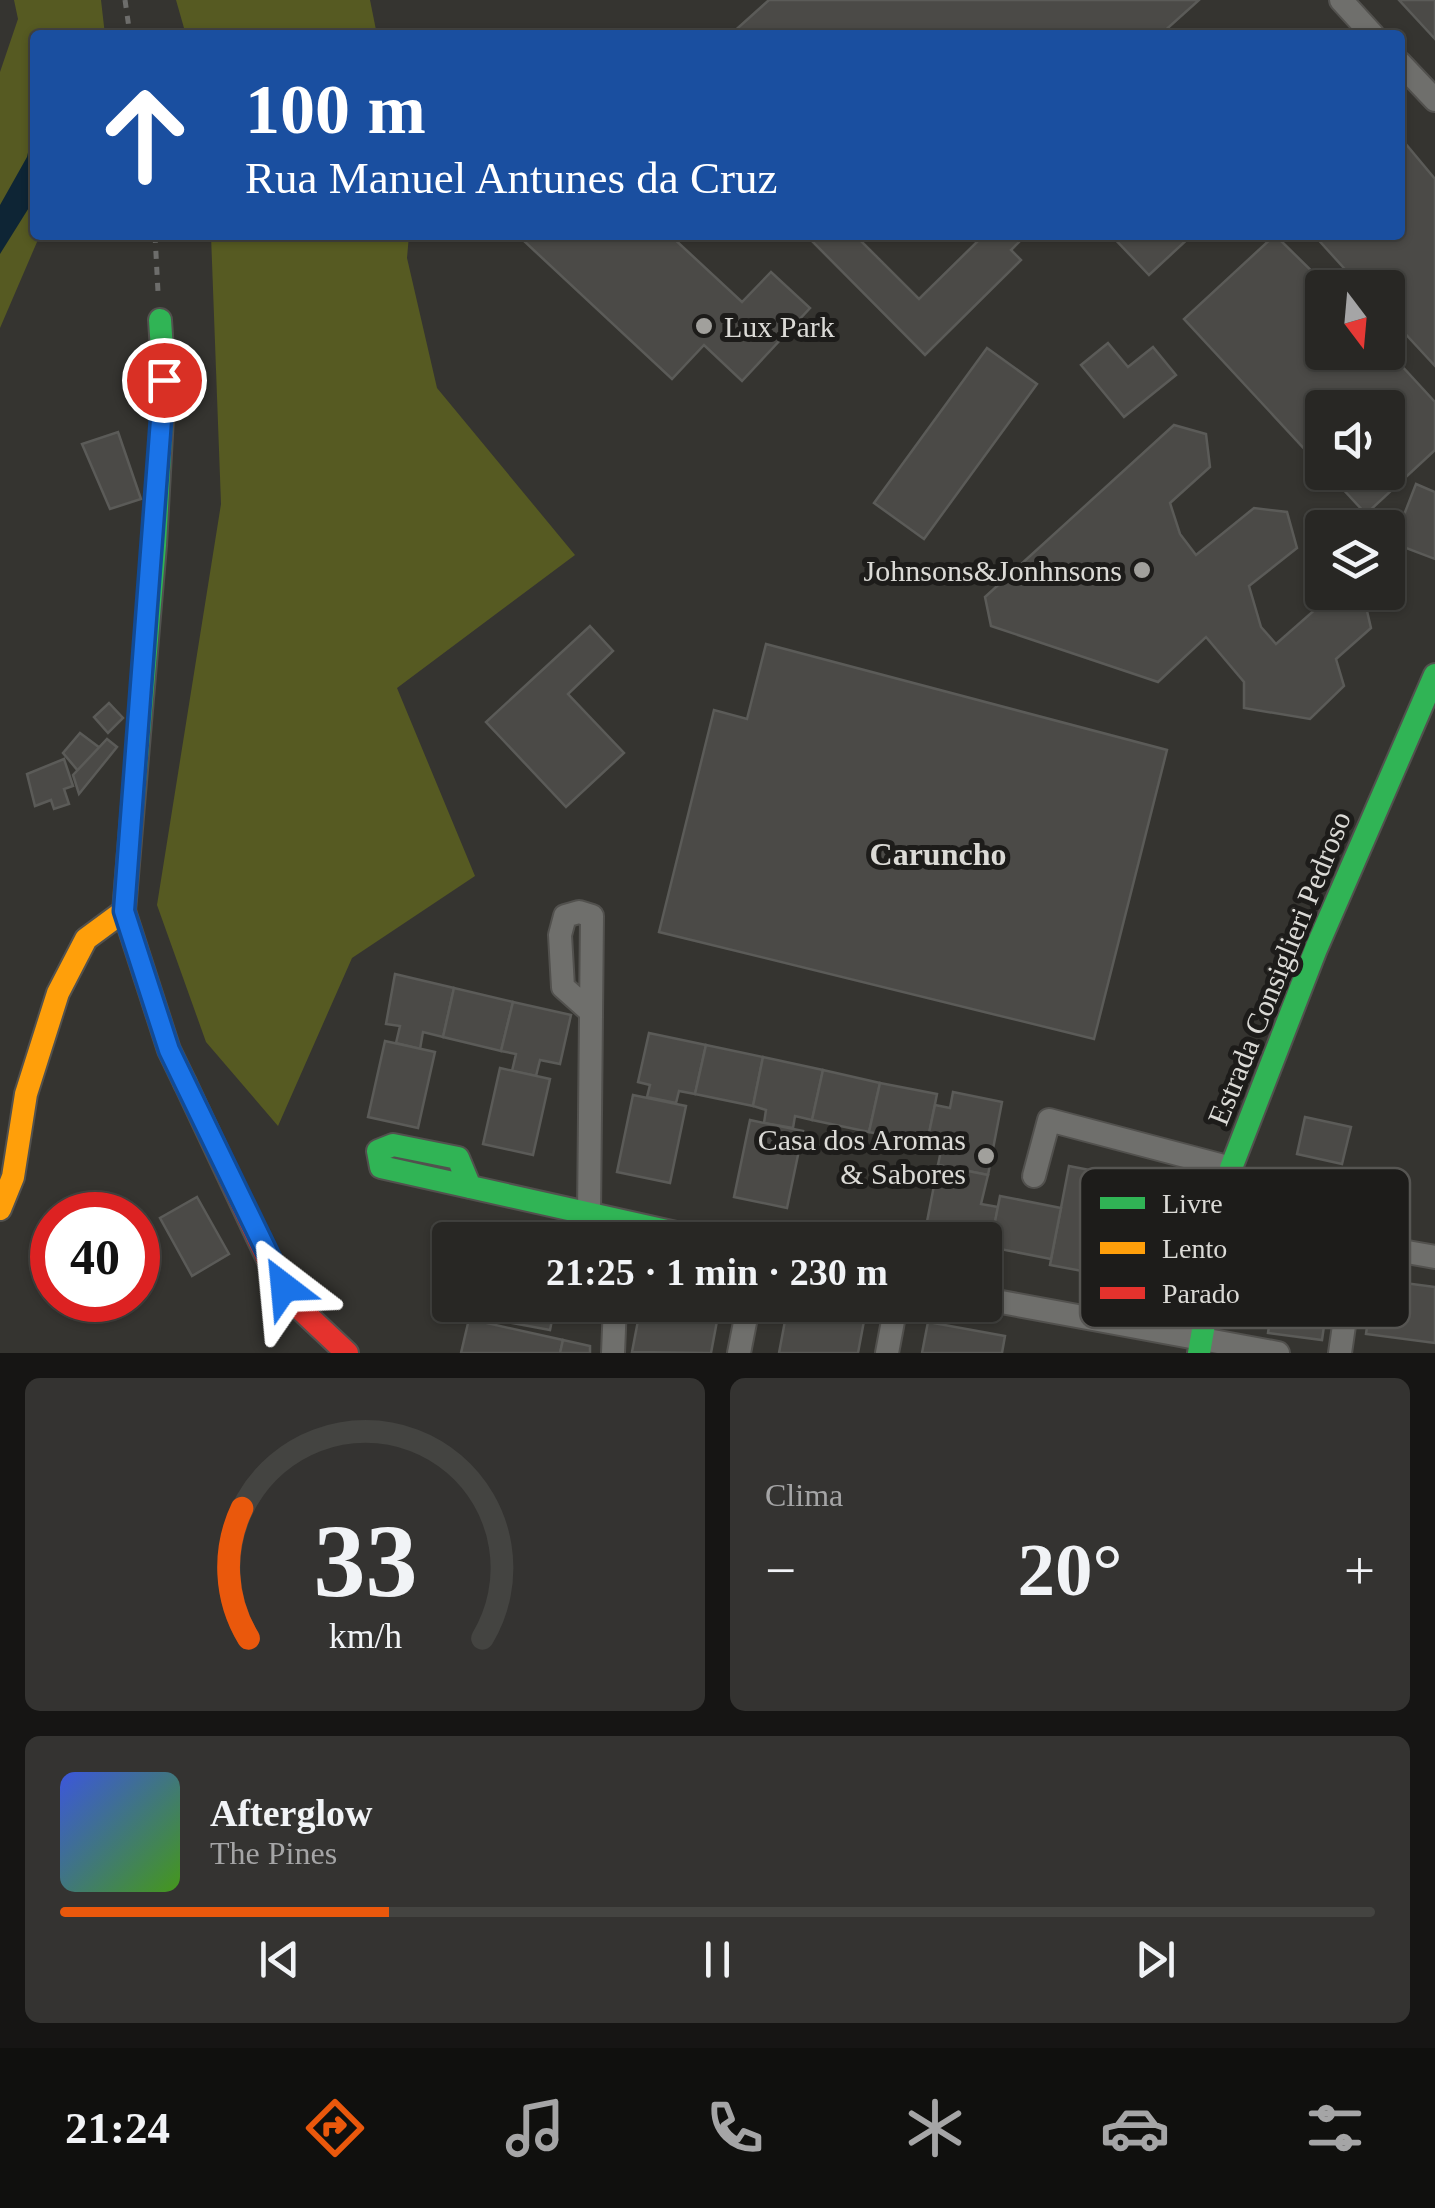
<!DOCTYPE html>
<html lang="pt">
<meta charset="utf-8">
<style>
body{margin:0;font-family:Georgia,serif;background:#343331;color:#f1f3f6;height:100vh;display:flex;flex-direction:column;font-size:38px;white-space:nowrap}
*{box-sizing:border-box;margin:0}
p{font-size:32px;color:#a5a5a6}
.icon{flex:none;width:55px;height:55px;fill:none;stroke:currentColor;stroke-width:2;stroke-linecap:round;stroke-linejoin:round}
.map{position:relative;height:1353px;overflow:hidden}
.side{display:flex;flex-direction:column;gap:25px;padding:25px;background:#161514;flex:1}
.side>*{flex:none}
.hud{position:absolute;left:30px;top:30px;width:1375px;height:210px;border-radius:10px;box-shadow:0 2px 8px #0004,0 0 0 2px #444441;background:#1a4fa0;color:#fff;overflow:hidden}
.needle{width:65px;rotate:164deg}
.tools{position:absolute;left:1305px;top:270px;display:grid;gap:20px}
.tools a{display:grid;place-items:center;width:100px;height:100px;border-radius:10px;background:#282724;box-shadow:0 2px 8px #0004,0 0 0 2px #444441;font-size:50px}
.speed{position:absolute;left:30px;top:1192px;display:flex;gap:20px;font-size:50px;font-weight:700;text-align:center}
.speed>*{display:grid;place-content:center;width:130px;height:130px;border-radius:50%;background:#282724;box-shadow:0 2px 8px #0004,0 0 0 2px #444441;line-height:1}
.speed .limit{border:15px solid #d22;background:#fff;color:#111}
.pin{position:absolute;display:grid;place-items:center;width:85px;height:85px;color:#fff;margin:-42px;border:5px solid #fff;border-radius:50%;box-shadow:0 2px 10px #0007}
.me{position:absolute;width:110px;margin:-55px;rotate:331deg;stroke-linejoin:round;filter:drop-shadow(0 0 8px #0008)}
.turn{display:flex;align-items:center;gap:35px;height:210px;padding:0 50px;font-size:45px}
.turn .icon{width:130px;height:130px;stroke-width:2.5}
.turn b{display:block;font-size:70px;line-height:85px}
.big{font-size:75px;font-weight:700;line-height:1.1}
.side .widget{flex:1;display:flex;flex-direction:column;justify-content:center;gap:15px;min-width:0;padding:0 35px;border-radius:15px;background:#343331}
.side .dial{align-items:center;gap:0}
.dial svg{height:260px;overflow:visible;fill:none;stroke:#444441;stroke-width:7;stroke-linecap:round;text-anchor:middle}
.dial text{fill:#f1f3f6;stroke:none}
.song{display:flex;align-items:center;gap:30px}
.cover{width:120px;height:120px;border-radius:15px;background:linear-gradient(135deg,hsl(230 70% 55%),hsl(100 70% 35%))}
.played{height:10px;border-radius:5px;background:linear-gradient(90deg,#ea580c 25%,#444441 25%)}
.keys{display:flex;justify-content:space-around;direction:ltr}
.heat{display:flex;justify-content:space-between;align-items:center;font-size:55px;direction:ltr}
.side .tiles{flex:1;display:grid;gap:25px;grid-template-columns:1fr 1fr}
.widget:last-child{grid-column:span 2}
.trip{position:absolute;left:432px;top:1222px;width:570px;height:100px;border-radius:10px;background:#282724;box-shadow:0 2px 8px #0004,0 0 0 2px #444441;font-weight:700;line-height:100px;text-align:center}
.tab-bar{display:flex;height:160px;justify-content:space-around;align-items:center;background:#10100e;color:#a5a5a6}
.tab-bar .icon{width:70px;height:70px}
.tab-bar .selected{color:#ea580c}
.tab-bar b{font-size:45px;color:#f1f3f6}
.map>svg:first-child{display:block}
.green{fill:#565a22}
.water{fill:#0e2535}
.building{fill:#4b4a47;stroke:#5b5b58;stroke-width:2.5}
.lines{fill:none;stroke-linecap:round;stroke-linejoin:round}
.street-casing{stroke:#52514e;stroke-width:26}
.fast-casing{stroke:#52514e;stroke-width:26}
.slow-casing{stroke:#52514e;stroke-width:26}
.jam-casing{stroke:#52514e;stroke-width:26}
.path{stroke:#6d6d6b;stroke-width:5;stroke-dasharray:8 8;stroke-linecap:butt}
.street{stroke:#6f6f6c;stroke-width:22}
.fast{stroke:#30b455;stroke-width:22}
.slow{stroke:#ff9f0a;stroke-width:22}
.jam{stroke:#e5322d;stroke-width:22}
.route-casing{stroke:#114b97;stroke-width:25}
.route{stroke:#1a73e8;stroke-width:18}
.poi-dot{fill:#a1a09c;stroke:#1d1c1a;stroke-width:4}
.labels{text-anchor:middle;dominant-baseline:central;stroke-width:10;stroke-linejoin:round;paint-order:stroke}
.poi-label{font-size:30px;fill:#dbdad6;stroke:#1d1c1a;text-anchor:end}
.street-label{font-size:30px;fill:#dbdad6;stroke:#1d1c1a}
.neighbourhood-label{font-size:32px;font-weight:bold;fill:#dbdad6;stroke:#1d1c1a}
.key{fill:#1d1c1a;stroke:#565552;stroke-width:2.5}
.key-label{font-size:28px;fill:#dbdad6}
</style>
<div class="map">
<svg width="1435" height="1353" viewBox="0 0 1435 1353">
<rect width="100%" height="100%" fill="#353430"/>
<g class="green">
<polygon points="14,0 101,0 105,35 35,35 35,235 40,235 0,328 0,72 18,19"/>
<polygon points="176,0 370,0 377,35 186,35"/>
<polygon points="211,235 409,235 407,258 437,388 575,555 397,688 475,876 352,958 278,1126 206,1042 157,905 221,504"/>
</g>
<polygon class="water" points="35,121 35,198 0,254 0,205 27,157"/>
<g class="building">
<polygon points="769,0 1199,0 1160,35 730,35"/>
<polygon points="1399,0 1435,0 1435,39"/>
<polygon points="1400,137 1435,179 1435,366 1388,315 1388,288 1362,288 1314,235 1400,235"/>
<polygon points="530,235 670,235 742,302 771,272 810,308 742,381 704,345 672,379 524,241"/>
<polygon points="806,235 855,235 919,299 984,235 1026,235 1011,250 1021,260 925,355"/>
<polygon points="1111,235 1192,235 1149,275"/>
<polygon points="1275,235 1329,288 1322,288 1322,352 1388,351 1435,402 1435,450 1366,514 1327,472 1388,472 1388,408 1322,408 1322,468 1184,319"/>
<polygon points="1108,343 1128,367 1153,347 1176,375 1124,417 1081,365"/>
<polygon points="987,348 1037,384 924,539 874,503"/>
<polygon points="1174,425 1206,434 1210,467 1170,503 1180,534 1196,555 1254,508 1287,512 1297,548 1249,586 1261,627 1276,644 1335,592 1364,598 1371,628 1336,659 1344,686 1310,719 1244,708 1244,682 1206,637 1158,682 991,626 985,597"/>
<polygon points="118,432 141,499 110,509 82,444"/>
<polygon points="1416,484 1435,492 1435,559 1393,543"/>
<polygon points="590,626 613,651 568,694 624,753 566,807 486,722"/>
<polygon points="766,644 1167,750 1094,1039 659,932 714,710 747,719"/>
<polygon points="109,703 123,718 108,733 94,717"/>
<polygon points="80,733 100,748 79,772 63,753"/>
<polygon points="107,739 117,747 79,794 73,775"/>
<polygon points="64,759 73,786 64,789 69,804 54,809 51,800 35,806 27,774"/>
<polygon points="395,974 454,988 443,1037 423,1032 420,1049 396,1043 400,1026 386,1024"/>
<polygon points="454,988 513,1002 501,1051 443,1037"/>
<polygon points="513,1002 571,1015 560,1064 540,1060 536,1076 512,1071 516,1054 501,1051"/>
<polygon points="649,1033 706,1045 695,1094 679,1091 676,1103 647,1097 650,1085 638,1082"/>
<polygon points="385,1041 435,1052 418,1128 368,1117"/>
<polygon points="706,1045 763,1057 753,1106 695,1094"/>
<polygon points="763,1057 823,1070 812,1120 795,1116 793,1128 764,1123 766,1110 753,1106"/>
<polygon points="500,1068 550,1079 533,1155 483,1144"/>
<polygon points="823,1070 880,1083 869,1132 812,1120"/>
<polygon points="880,1083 937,1094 927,1144 869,1132"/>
<polygon points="953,1092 1002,1102 988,1175 938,1165 944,1136 929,1133 935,1105 950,1108"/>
<polygon points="633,1095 686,1106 670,1183 617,1172"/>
<polygon points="1305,1117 1351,1127 1342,1164 1297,1154"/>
<polygon points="750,1120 803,1131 787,1208 734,1197"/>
<polygon points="938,1165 988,1175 981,1204 998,1207 993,1234 975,1230 973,1240 924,1237"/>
<polygon points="1069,1166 1171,1186 1152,1284 1050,1265"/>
<polygon points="1288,1194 1342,1201 1322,1340 1268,1333"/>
<polygon points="1000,1196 1061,1208 1051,1259 990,1247"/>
<polygon points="197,1197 229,1254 192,1276 160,1218"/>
<polygon points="1374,1279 1435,1287 1435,1343 1366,1334"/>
<polygon points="470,1305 555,1305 550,1330 468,1315"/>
<polygon points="641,1305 720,1305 711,1353 632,1352"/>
<polygon points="788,1305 867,1305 858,1353 779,1353"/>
<polygon points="469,1319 563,1340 560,1353 461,1353"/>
<polygon points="928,1322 1005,1336 1002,1353 922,1353"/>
<polygon points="563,1340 590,1346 590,1353 560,1353"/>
</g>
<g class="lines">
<defs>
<g id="street">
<polyline points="1341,0 1373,35"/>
<polyline points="1400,63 1435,100"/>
<polyline points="1034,1176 1049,1120 1231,1168"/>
<polyline points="589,1214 592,916 579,912 565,916 560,935 563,987 591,1012"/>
<polyline points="985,1299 1278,1353"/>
<polyline points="613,1353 615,1305"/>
<polyline points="739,1353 748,1307"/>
<polyline points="887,1353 896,1305"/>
<polyline points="1340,1353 1356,1243 1435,1257"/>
</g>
<g id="fast">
<polyline points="124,911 155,545 164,380 160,320"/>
<polyline points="470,1187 458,1158 393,1145 378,1151 381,1167 707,1240"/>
<polyline points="1199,1353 1231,1168 1316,949 1435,675"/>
</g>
<polyline id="slow" points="0,1209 13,1177 26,1094 58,993 86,939 124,911 169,1050 185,1083"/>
<polyline id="jam" points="185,1083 272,1268 296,1305 347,1353"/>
</defs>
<use href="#street" class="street-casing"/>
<use href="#fast" class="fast-casing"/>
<use href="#slow" class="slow-casing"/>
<use href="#jam" class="jam-casing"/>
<g class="path">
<polyline points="125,0 130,35"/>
<polyline points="155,235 158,292"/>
</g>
<use href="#street" class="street"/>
<use href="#fast" class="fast"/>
<use href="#slow" class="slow"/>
<use href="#jam" class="jam"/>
</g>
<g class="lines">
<defs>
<polyline id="route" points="164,380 124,911 169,1050 284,1287"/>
</defs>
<use href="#route" class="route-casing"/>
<use href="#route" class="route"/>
</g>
<g class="poi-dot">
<circle cx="704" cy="326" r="10"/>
<circle cx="1142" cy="570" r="10"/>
<circle cx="986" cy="1156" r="10"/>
</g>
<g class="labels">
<g class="poi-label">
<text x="724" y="326" text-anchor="start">Lux Park</text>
<text x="1122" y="570">Johnsons&amp;Jonhnsons</text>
<text x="966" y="1139">Casa dos Aromas<tspan x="966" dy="34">&amp; Sabores</tspan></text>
</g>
<g class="street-label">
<text transform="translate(1279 968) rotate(-68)">Estrada Consiglieri Pedroso</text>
</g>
<g class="neighbourhood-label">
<text x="938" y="854">Caruncho</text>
</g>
</g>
<rect x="1080" y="1168" width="330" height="160" rx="15" class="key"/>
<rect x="1100" y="1197" width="45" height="12" fill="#30b455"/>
<rect x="1100" y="1242" width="45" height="12" fill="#ff9f0a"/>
<rect x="1100" y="1287" width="45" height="12" fill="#e5322d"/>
<g class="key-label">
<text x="1162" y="1213">Livre</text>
<text x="1162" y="1258">Lento</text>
<text x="1162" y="1303">Parado</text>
</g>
</svg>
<div class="tools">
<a><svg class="needle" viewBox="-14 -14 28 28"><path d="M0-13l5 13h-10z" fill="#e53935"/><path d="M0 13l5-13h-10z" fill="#a5a5a6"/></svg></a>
<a><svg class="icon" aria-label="sound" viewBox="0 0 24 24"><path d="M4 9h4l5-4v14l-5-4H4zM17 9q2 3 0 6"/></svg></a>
<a><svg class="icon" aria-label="layers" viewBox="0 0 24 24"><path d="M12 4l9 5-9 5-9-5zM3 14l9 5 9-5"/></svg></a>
</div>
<div class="speed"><div class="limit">40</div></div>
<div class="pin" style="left:164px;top:380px;background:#d93025"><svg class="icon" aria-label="arrive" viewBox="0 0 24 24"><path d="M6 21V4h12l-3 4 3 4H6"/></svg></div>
<svg class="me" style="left:284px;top:1287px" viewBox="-20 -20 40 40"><path d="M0-17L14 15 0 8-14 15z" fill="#1a73e8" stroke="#fff" stroke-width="4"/></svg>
<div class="trip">21:25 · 1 min · 230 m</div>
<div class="hud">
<div class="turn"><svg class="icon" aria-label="ahead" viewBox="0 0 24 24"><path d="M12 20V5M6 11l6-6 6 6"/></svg><div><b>100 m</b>Rua Manuel Antunes da Cruz</div></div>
</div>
</div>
<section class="side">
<div class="tiles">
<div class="widget dial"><svg viewBox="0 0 100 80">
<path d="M14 69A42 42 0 1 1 86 69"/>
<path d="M14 69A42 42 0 0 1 12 29" stroke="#ea580c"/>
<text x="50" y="56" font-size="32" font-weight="700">33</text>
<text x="50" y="72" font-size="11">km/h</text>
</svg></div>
<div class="widget"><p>Clima</p>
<div class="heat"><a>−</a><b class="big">20°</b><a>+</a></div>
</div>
<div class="widget">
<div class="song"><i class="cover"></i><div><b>Afterglow</b><p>The Pines</p></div></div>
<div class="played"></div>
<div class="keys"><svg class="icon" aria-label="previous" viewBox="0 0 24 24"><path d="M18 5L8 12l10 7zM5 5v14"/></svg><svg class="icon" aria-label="pause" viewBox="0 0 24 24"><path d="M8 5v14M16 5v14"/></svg><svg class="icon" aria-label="next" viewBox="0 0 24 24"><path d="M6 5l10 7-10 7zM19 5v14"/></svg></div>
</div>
</div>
</section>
<nav class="tab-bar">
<b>21:24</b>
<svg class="icon selected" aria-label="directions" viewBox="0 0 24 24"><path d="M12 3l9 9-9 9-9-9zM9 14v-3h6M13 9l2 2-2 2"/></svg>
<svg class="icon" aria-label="music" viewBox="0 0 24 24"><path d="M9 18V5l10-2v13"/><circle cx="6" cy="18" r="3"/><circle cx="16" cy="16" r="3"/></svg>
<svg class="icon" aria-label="phone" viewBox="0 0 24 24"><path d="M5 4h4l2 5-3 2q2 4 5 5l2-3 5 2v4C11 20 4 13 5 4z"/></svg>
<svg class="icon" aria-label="climate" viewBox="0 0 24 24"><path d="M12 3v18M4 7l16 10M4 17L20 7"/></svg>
<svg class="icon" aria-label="car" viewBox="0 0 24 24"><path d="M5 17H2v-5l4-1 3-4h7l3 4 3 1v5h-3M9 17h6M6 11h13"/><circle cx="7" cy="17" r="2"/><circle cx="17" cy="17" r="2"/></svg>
<svg class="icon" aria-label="filters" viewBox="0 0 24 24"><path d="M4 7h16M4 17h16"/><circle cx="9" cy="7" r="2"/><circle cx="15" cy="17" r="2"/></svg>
</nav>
